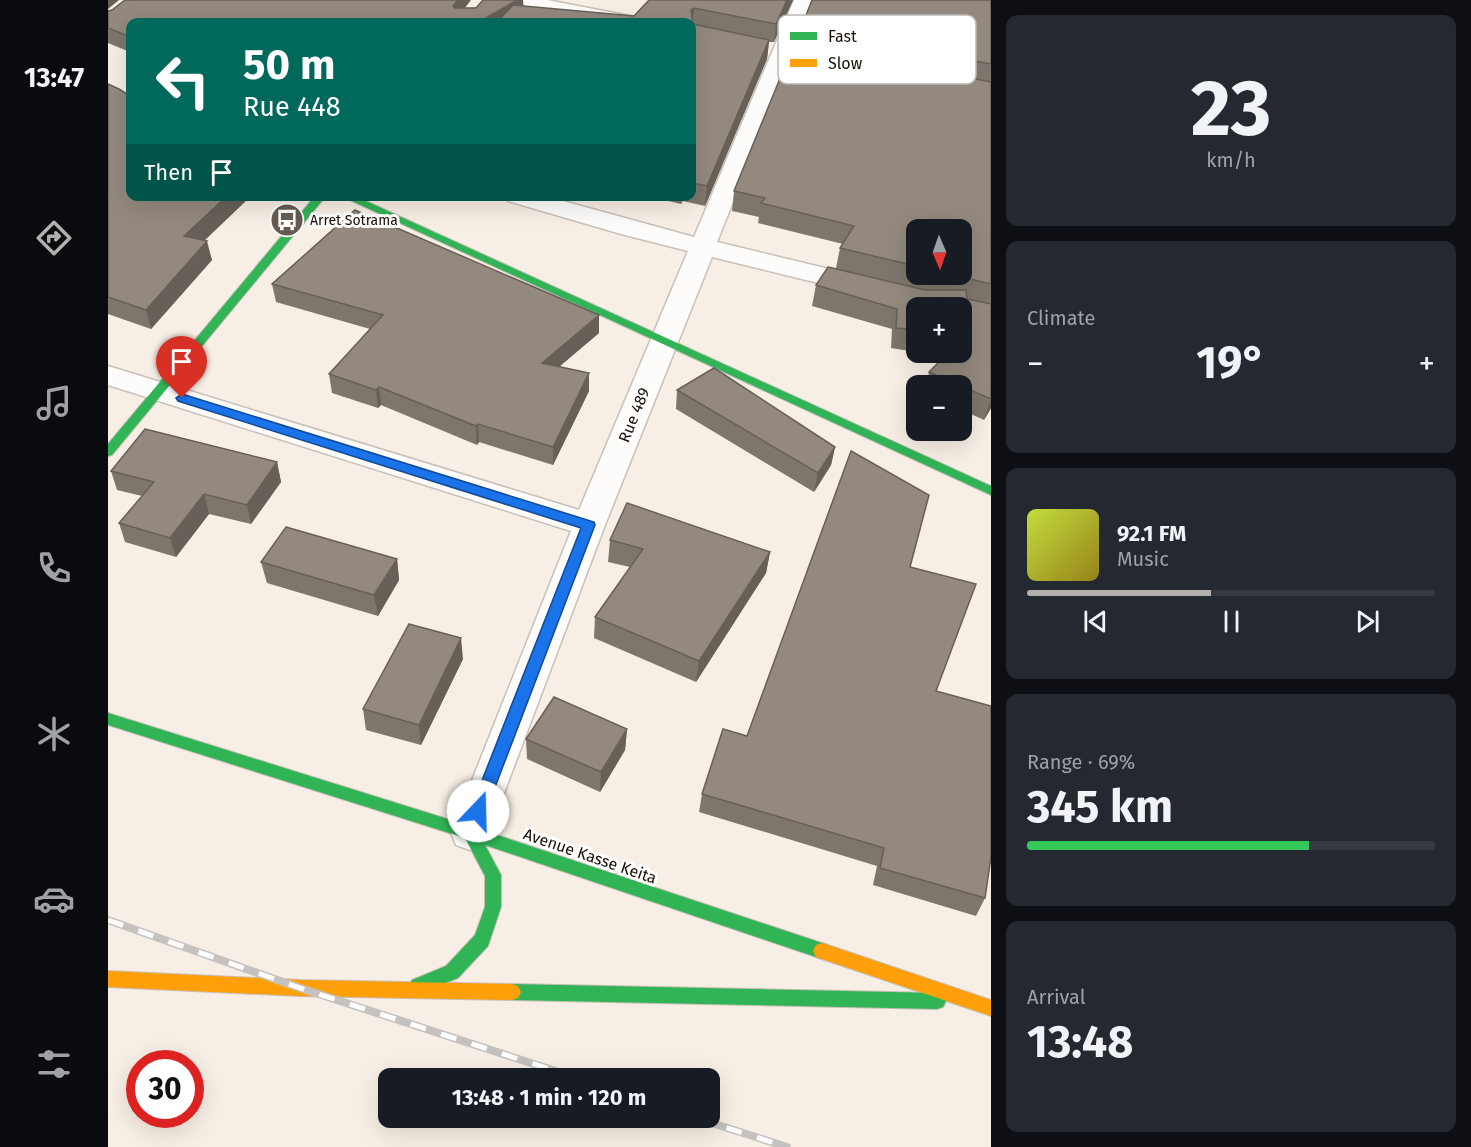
<!DOCTYPE html>
<meta charset="utf-8">
<style>
body{margin:0;font-family:"Fira Sans",sans-serif;background:#242831;color:#f1f3f6;height:100vh;display:flex;flex-direction:column;font-size:22px;white-space:nowrap}
*{box-sizing:border-box;margin:0}
p{font-size:20px;color:#9ea1a6}
.icon{flex:none;width:33px;height:33px;fill:none;stroke:currentColor;stroke-width:2;stroke-linecap:round;stroke-linejoin:round}
.map{position:relative;flex:1;overflow:hidden}
.drawer{display:flex;flex-direction:column;gap:15px;padding:15px;background:#0d0f14;width:480px}
.drawer>*{flex:none}
.hud{position:absolute;left:18px;top:18px;width:570px;height:183px;border-radius:12px;box-shadow:0 6px 24px #0002;background:#00695c;color:#fff;overflow:hidden}
.needle{width:39px;rotate:178deg}
.buttons{position:absolute;left:798px;top:219px;display:grid;gap:12px}
.buttons a{display:grid;place-items:center;width:66px;height:66px;border-radius:12px;background:#171b24;box-shadow:0 6px 24px #0002;font-size:30px}
.speed{position:absolute;left:18px;top:1050px;display:flex;gap:12px;font-size:30px;font-weight:700;text-align:center}
.speed>*{display:grid;place-content:center;width:78px;height:78px;border-radius:50%;background:#171b24;box-shadow:0 6px 24px #0002;line-height:1}
.speed .limit{border:9px solid #d22;background:#fff;color:#111}
.pin{position:absolute;display:grid;place-items:center;width:51px;height:51px;color:#fff;margin:-62px -26px;border-radius:50% 50% 50% 0;rotate:-45deg;box-shadow:0 0 6px #0007}
.pin .icon{rotate:45deg}
.me{position:absolute;width:66px;margin:-33px;rotate:21deg;stroke-linejoin:round;filter:drop-shadow(0 0 4px #0008)}
.turn{display:flex;align-items:center;gap:21px;height:126px;padding:0 18px;font-size:27px}
.turn .icon{width:78px;height:78px;stroke-width:2.5}
.turn b{display:block;font-size:42px;line-height:51px}
.then{display:flex;align-items:center;height:57px;padding:0 18px;background:#0003;gap:12px;font-size:22px}
.big{font-size:45px;font-weight:700;line-height:1.1}
.drawer .card{flex:1;display:flex;flex-direction:column;justify-content:center;gap:9px;min-width:0;padding:0 21px;border-radius:12px;background:#242831}
.drawer .dial{align-items:center;gap:0}
.dial b{font-size:78px;line-height:1}
.song{display:flex;align-items:center;gap:18px}
.cover{width:72px;height:72px;border-radius:9px;background:linear-gradient(135deg,hsl(70 70% 55%),hsl(50 70% 35%))}
.played{height:6px;border-radius:3px;background:linear-gradient(90deg,#b2afad 45%,#363941 45%)}
.keys{display:flex;justify-content:space-around;direction:ltr}
.heat{display:flex;justify-content:space-between;align-items:center;font-size:33px;direction:ltr}
.charge{height:9px;border-radius:4px;background:linear-gradient(90deg,#34c759 69%,#363941 0)}
.trip{position:absolute;left:270px;top:1068px;width:342px;height:60px;border-radius:12px;background:#171b24;box-shadow:0 6px 24px #0002;font-weight:700;line-height:60px;text-align:center}
main{display:flex;flex:1;min-height:0}
.tab-bar{display:flex;flex-direction:column;width:108px;justify-content:space-around;align-items:center;background:#090b0e;color:#9ea1a6}
.tab-bar .icon{width:42px;height:42px}
.tab-bar .active{color:#b2afad}
.tab-bar b{font-size:27px;color:#f1f3f6}
.map>svg:first-child{display:block}
.lines{fill:none;stroke-linecap:round;stroke-linejoin:round}
.street-casing{stroke:#c8bfb6;stroke-width:3}
.fast-casing{stroke:#c8bfb6;stroke-width:2}
.slow-casing{stroke:#c8bfb6;stroke-width:2}
.street{fill:#fefcfb;fill-rule:evenodd}
.fast{fill:#30b455;fill-rule:evenodd}
.slow{fill:#ff9f0a;fill-rule:evenodd}
.rail-casing{stroke:#c4c1bf;stroke-width:8}
.rail{stroke:#fff;stroke-width:5;stroke-dasharray:16;stroke-linecap:butt}
.wall{fill:#7e766c;fill-rule:evenodd}
.shaded-wall{fill:#676058}
.building{fill:#93897e;stroke:#676058;stroke-width:1.5}
.route{fill:#1a73e8;stroke:#114b97;stroke-width:1.5}
.labels{text-anchor:middle;dominant-baseline:central;stroke-width:6;stroke-linejoin:round;paint-order:stroke}
.far-poi-label{font-size:14px;fill:#180e05;stroke:#fff;text-anchor:start}
.street-label{font-size:16px;fill:#180e05;stroke:#fff}
.key{fill:#fff;stroke:#bab7b4;stroke-width:1.5}
.key-label{font-size:16px;fill:#180e05}
</style>
<main>
<nav class="tab-bar">
<b>13:47</b>
<svg class="icon active" aria-label="directions" viewBox="0 0 24 24"><path d="M12 3l9 9-9 9-9-9zM9 14v-3h6M13 9l2 2-2 2"/></svg>
<svg class="icon" aria-label="music" viewBox="0 0 24 24"><path d="M9 18V5l10-2v13"/><circle cx="6" cy="18" r="3"/><circle cx="16" cy="16" r="3"/></svg>
<svg class="icon" aria-label="phone" viewBox="0 0 24 24"><path d="M5 4h4l2 5-3 2q2 4 5 5l2-3 5 2v4C11 20 4 13 5 4z"/></svg>
<svg class="icon" aria-label="climate" viewBox="0 0 24 24"><path d="M12 3v18M4 7l16 10M4 17L20 7"/></svg>
<svg class="icon" aria-label="car" viewBox="0 0 24 24"><path d="M5 17H2v-5l4-1 3-4h7l3 4 3 1v5h-3M9 17h6M6 11h13"/><circle cx="7" cy="17" r="2"/><circle cx="17" cy="17" r="2"/></svg>
<svg class="icon" aria-label="filters" viewBox="0 0 24 24"><path d="M4 7h16M4 17h16"/><circle cx="9" cy="7" r="2"/><circle cx="15" cy="17" r="2"/></svg>
</nav>
<div class="map">
<svg width="883" height="1147" viewBox="0 0 883 1147">
<rect width="100%" height="100%" fill="#f7eee5"/>
<g class="lines">
<defs>
<g id="street">
<polygon points="397,0 439,0 522,16 529,18 532,22 493,22 407,6 400,4"/>
<polygon points="686,0 706,0 609,242 858,302 861,308 858,314 854,315 854,308 812,308 604,257 497,525 381,833 376,845 362,850 348,845 343,833 463,531 0,385 0,366 471,510 580,251 513,234 400,201 397,196 437,196 586,237"/>
</g>
<g id="fast">
<polygon points="207,196 218,196 4,455 0,456 0,444"/>
<polygon points="233,196 247,196 883,486 883,495"/>
<polygon points="0,713 362,826 714,943 720,945 723,951 720,957 714,959 377,845 393,875 393,907 380,946 350,978 310,994 304,992 301,986 304,980 338,966 367,935 377,907 377,876 357,838 0,725"/>
<polygon points="404,984 829,993 835,995 838,1001 835,1007 829,1009 404,1000 398,998 395,992 398,986"/>
</g>
<g id="slow">
<polygon points="714,943 883,1000 883,1016 708,957 705,951 708,945"/>
<polygon points="0,971 192,980 404,984 410,986 413,992 410,998 404,1000 192,996 0,987"/>
</g>
</defs>
<use href="#street" class="street-casing"/>
<use href="#fast" class="fast-casing"/>
<use href="#slow" class="slow-casing"/>
<use href="#street" class="street"/>
<use href="#fast" class="fast"/>
<use href="#slow" class="slow"/>
<defs>
<g id="rail">
<polyline points="0,920 192,988 469,1078"/>
<polyline points="588,1118 679,1147"/>
</g>
</defs>
<use href="#rail" class="rail-casing"/>
<use href="#rail" class="rail"/>
</g>
<g class="wall">
<polygon points="541,0 685,0 666,42 661,42 659,59 597,206 575,201 573,204 539,196 584,196 584,22 22,22 22,52 0,43 0,11 357,8 416,6 526,16"/>
<path d="M883,0V408L876,420L854,410V386H818L821,372L837,356L813,352H854V308H808V352L783,348L784,329L704,306L708,285L728,268L732,248L735,244L650,223L651,217L624,211L626,191L690,44L693,28ZM808,230L854,274H808Z"/>
<polygon points="0,84 143,196 96,241 104,260 43,329 0,314"/>
<polygon points="164,284 491,333 451,367 481,391 445,465 371,442 369,445 273,405 270,408 224,393 221,374 262,329 168,302"/>
<polygon points="569,390 727,447 723,465 706,492 568,409"/>
<polygon points="169,462 173,482 143,524 101,514 68,557 17,542 11,523 34,496 9,490 3,471"/>
<polygon points="502,540 662,552 658,573 588,682 486,638 487,617 522,567 500,562"/>
<polygon points="289,559 291,580 270,616 159,583 153,562"/>
<polygon points="802,567 828,691 877,898 868,916 765,885 769,866 591,812 594,794 639,736"/>
<polygon points="355,659 313,745 258,730 255,709"/>
<polygon points="519,729 517,750 492,792 419,759 418,739"/>
</g>
<g class="shaded-wall">
<polygon points="0,0 11,0 0,9"/>
<polygon points="350,0 363,0 346,22 345,6"/>
<polygon points="409,0 415,0 416,10 400,22 371,22"/>
<polygon points="679,0 685,0 666,42 668,24"/>
<polygon points="586,8 584,27 583,10"/>
<polygon points="661,40 659,59 597,206 599,186"/>
<polygon points="119,196 143,196 81,255 76,236"/>
<polygon points="99,241 104,260 43,329 38,310"/>
<polygon points="491,315 491,333 434,381 434,363"/>
<polygon points="481,373 481,391 445,465 445,447"/>
<polygon points="271,387 273,405 270,408 268,390"/>
<polygon points="883,399 883,408 876,420"/>
<polygon points="370,424 371,442 369,445 368,426"/>
<polygon points="727,447 723,465 706,492 710,473"/>
<polygon points="169,462 173,482 143,524 139,505"/>
<polygon points="96,494 101,514 68,557 62,538"/>
<polygon points="662,552 658,573 588,682 591,661"/>
<polygon points="289,559 291,580 270,616 266,595"/>
<polygon points="353,638 355,659 313,745 311,725"/>
<polygon points="519,729 517,750 492,792 493,772"/>
</g>
<g class="building">
<polygon points="17,0 350,0 345,6 347,8 368,8 375,0 409,0 371,22 22,22 22,37 0,28 0,11 4,10"/>
<polygon points="541,0 679,0 668,24 586,8 583,10 585,24 661,40 599,186 584,183 584,22 389,22 405,5 526,16"/>
<polygon points="704,0 883,0 883,64 693,28"/>
<polygon points="686,44 883,82 883,284 842,274 854,274 854,230 808,230 808,266 732,248 746,226 653,203 657,198 626,191"/>
<polygon points="0,84 11,89 22,96 22,196 119,196 76,236 99,241 38,310 0,297"/>
<polygon points="247,210 491,315 434,363 481,373 445,447 370,424 368,426 271,387 268,390 221,374 275,315 164,284"/>
<polygon points="720,267 817,290 858,290 859,299 883,304 883,399 821,372 841,352 854,352 854,339 856,337 854,337 854,308 808,308 808,330 788,328 789,309 708,285"/>
<polygon points="606,368 727,447 710,473 569,390"/>
<polygon points="37,429 169,462 139,505 96,494 62,538 11,523 46,482 3,471"/>
<polygon points="743,451 821,495 802,567 868,584 828,691 883,706 883,857 877,898 772,868 776,848 594,794 615,729 639,736"/>
<polygon points="519,503 662,552 591,661 487,617 535,549 502,540"/>
<polygon points="178,527 289,559 266,595 153,562"/>
<polygon points="301,624 353,638 311,725 255,709"/>
<polygon points="446,697 519,729 493,772 418,739"/>
</g>
<polygon class="route" points="74,394 486,522 487,525 376,816 370,818 365,816 362,811 473,528 70,401 68,398"/>
<defs>
<symbol id="bus-disc" viewBox="-11 -11 22 22"><circle r="9.5" fill="#665c53" stroke="#fff"/><path d="M-5-6H5V4H4V6H2V4H-2V6H-4V4H-5ZM-3.5-4V0h7V-4ZM-3.5 1.2v1.5H-2V1.2ZM2 1.2v1.5H3.5V1.2Z" fill="#fff"/></symbol>
</defs>
<g fill-rule="evenodd">
<use href="#bus-disc" x="160" y="201" width="38" height="38"/>
</g>
<g class="labels">
<g class="far-poi-label">
<text x="202" y="220">Arret Sotrama</text>
</g>
<g class="street-label">
<text transform="translate(526 415) rotate(-68)">Rue 489</text>
<text transform="translate(482 856) rotate(19)">Avenue Kasse Keita</text>
</g>
</g>
<rect x="670" y="15" width="198" height="69" rx="9" class="key"/>
<rect x="682" y="32" width="27" height="8" fill="#30b455"/>
<rect x="682" y="59" width="27" height="8" fill="#ff9f0a"/>
<g class="key-label">
<text x="720" y="42">Fast</text>
<text x="720" y="69">Slow</text>
</g>
</svg>
<div class="buttons">
<a><svg class="needle" viewBox="-14 -14 28 28"><path d="M0-13l5 13h-10z" fill="#e53935"/><path d="M0 13l5-13h-10z" fill="#9ea1a6"/></svg></a>
<a>+</a>
<a>−</a>
</div>
<div class="speed"><div class="limit">30</div></div>
<div class="pin" style="left:74px;top:398px;background:#d93025"><svg class="icon" aria-label="arrive" viewBox="0 0 24 24"><path d="M6 21V4h12l-3 4 3 4H6"/></svg></div>
<svg class="me" style="left:370px;top:811px" viewBox="-20 -20 40 40"><circle r="19" fill="#fff"/><path d="M0-13L10 11 0 6-10 11z" fill="#1a73e8"/></svg>
<div class="trip">13:48 · 1 min · 120 m</div>
<div class="hud">
<div class="turn"><svg class="icon" aria-label="left" viewBox="0 0 24 24"><path d="M17 20v-9H6M10 6l-5 5 5 5"/></svg><div><b>50 m</b>Rue 448</div></div>
<div class="then">Then<svg class="icon" aria-label="arrive" viewBox="0 0 24 24"><path d="M6 21V4h12l-3 4 3 4H6"/></svg></div>
</div>
</div>
<section class="drawer">
<div class="card dial"><b>23</b><p>km/h</p></div>
<div class="card"><p>Climate</p>
<div class="heat"><a>−</a><b class="big">19°</b><a>+</a></div>
</div>
<div class="card">
<div class="song"><i class="cover"></i><div><b>92.1 FM</b><p>Music</p></div></div>
<div class="played"></div>
<div class="keys"><svg class="icon" aria-label="previous" viewBox="0 0 24 24"><path d="M18 5L8 12l10 7zM5 5v14"/></svg><svg class="icon" aria-label="pause" viewBox="0 0 24 24"><path d="M8 5v14M16 5v14"/></svg><svg class="icon" aria-label="next" viewBox="0 0 24 24"><path d="M6 5l10 7-10 7zM19 5v14"/></svg></div>
</div>
<div class="card"><p>Range · 69%</p><b class="big">345 km</b><div class="charge"></div></div>
<div class="card"><p>Arrival</p><b class="big">13:48</b></div>
</section>
</main>
